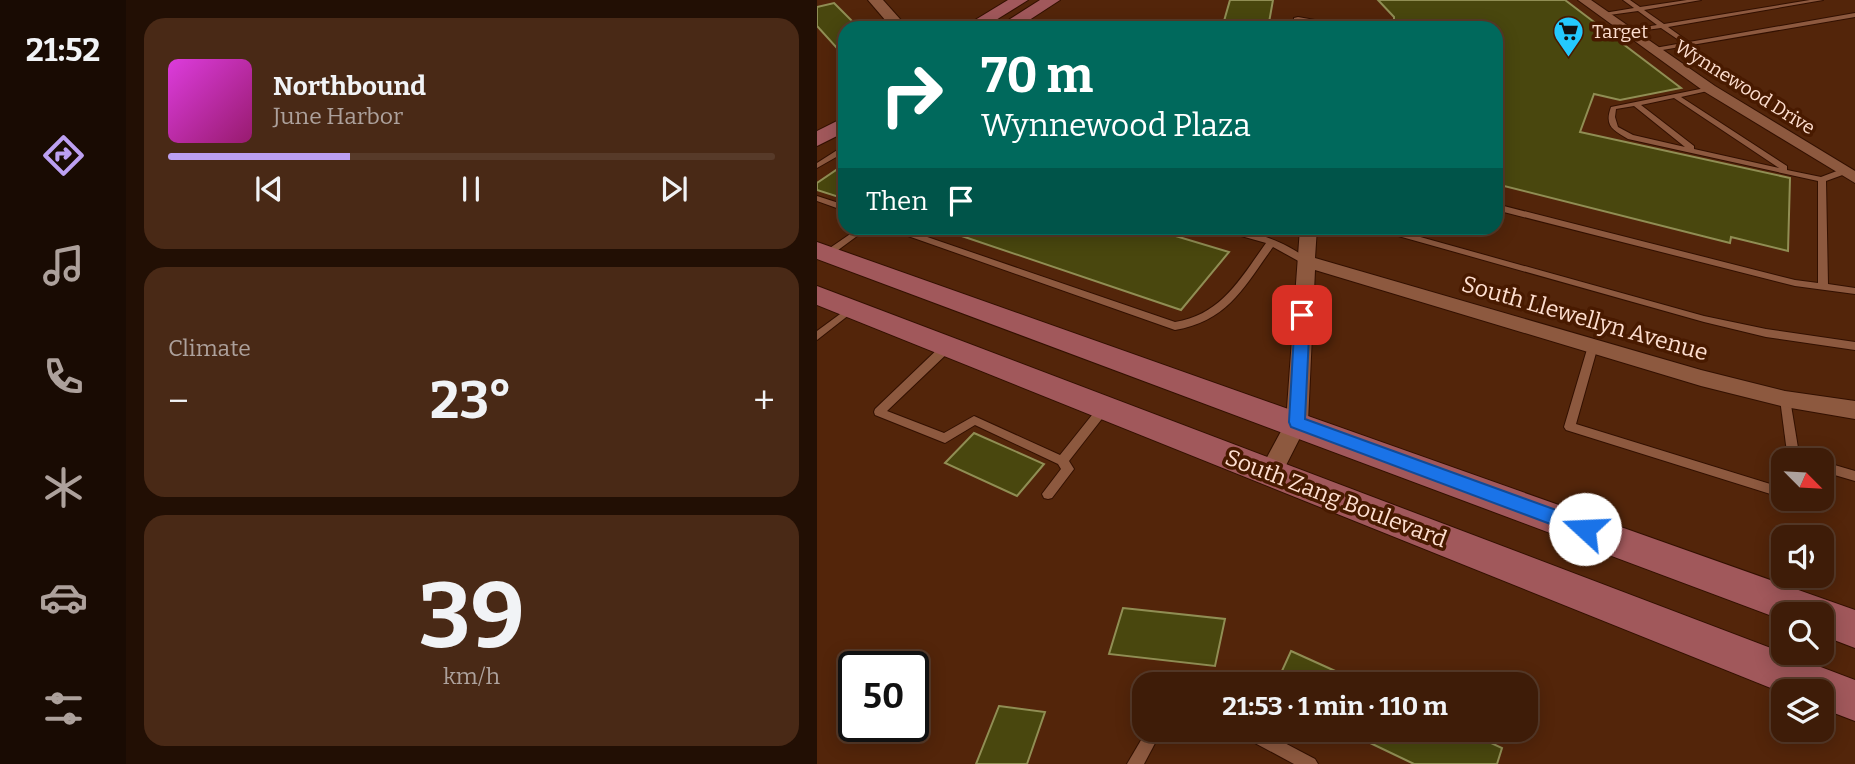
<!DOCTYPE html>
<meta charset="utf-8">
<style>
body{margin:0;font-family:Bitter,serif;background:#492916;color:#f1f3f6;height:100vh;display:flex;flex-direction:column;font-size:26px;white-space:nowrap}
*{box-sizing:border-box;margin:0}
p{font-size:23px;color:#ada19c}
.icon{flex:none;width:38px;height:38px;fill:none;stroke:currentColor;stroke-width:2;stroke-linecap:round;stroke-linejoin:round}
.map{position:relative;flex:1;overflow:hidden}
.side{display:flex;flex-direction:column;gap:18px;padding:18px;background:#220f04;width:691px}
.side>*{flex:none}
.top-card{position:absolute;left:21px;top:21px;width:665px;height:214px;border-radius:21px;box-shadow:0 4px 18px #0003,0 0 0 2px #573a29;background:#00695c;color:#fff;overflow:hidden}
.needle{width:46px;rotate:114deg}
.buttons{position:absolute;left:954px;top:448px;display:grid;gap:14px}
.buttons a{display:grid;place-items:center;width:63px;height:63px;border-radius:14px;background:#3e1c08;box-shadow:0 4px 18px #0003,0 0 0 2px #573a29;font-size:35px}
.speed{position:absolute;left:21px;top:651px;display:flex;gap:14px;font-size:35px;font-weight:700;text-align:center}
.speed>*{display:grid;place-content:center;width:91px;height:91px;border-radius:50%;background:#3e1c08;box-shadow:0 4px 18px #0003,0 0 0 2px #573a29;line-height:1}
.speed .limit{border:4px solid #111;border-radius:10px;background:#fff;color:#111}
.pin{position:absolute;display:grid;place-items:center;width:60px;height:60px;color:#fff;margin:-30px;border-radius:14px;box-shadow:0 4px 10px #0006}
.me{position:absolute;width:77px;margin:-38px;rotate:290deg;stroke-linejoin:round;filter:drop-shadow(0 0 5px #0008)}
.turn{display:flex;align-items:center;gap:24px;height:147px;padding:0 28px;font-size:32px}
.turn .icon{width:91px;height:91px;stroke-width:2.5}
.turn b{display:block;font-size:49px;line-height:60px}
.then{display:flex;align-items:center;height:66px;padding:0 28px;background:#0003;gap:14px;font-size:26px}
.big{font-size:52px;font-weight:700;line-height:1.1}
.side .card{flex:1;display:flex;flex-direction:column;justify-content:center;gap:10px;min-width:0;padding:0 24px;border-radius:21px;background:#492916}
.side .dial{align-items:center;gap:0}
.dial b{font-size:91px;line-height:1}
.song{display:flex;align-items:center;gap:21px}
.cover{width:84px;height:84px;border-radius:10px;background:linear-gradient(135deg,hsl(300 70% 55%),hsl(320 70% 35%))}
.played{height:7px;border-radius:4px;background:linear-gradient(90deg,#bca0f2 30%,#573a29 30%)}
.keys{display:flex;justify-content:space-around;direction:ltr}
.heat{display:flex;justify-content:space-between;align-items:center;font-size:38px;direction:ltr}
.trip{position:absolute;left:315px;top:672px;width:406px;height:70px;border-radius:21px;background:#3e1c08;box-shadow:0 4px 18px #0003,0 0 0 2px #573a29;font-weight:700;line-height:70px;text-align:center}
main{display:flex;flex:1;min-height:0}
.tabs{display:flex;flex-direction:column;width:126px;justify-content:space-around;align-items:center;background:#190b03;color:#ada19c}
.tabs .icon{width:49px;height:49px}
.tabs .on{color:#bca0f2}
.tabs b{font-size:32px;color:#f1f3f6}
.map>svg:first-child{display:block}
.building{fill:#49470e;stroke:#908e54;stroke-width:2}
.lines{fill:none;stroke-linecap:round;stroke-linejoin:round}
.service-casing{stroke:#321000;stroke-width:2}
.minor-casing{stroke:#321000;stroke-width:2}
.tertiary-casing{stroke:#321000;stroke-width:2}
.secondary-casing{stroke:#321000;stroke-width:2}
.service{fill:#8d593f;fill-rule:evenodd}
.minor{fill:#8d593f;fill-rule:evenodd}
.tertiary{fill:#8d593f;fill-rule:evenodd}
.secondary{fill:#a1585b;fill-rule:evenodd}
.route{fill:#1a73e8;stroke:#114b97;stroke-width:2}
.labels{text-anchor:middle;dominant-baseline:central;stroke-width:7;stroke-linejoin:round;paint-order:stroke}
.far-poi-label{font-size:19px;fill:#fedfd0;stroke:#481a00;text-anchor:start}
.far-street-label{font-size:19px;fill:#fedfd0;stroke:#481a00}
.street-label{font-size:23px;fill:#fedfd0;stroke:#481a00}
</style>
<main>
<nav class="tabs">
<b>21:52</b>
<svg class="icon on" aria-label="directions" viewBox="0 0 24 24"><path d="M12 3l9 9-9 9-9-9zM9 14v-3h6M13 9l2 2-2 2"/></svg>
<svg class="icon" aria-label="music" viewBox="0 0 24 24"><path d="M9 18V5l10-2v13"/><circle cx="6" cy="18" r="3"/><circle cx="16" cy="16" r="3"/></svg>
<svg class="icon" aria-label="phone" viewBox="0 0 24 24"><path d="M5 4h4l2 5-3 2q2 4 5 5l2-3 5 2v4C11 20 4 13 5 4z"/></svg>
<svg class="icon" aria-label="climate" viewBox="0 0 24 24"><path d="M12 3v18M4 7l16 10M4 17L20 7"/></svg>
<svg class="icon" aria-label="car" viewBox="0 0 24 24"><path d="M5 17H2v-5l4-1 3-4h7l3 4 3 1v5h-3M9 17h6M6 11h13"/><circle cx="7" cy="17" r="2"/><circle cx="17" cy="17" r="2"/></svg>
<svg class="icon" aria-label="filters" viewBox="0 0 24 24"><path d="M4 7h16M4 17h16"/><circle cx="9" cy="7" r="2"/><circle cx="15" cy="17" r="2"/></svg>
</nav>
<section class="side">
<div class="card">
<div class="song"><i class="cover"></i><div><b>Northbound</b><p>June Harbor</p></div></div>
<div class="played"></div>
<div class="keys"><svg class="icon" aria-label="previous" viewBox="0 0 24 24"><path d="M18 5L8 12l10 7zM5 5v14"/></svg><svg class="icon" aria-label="pause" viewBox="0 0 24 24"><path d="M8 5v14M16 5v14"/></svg><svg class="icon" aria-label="next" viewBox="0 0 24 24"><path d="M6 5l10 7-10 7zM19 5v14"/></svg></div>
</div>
<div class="card"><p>Climate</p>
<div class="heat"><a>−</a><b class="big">23°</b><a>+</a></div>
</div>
<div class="card dial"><b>39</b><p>km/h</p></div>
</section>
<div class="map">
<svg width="1038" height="764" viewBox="0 0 1038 764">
<rect width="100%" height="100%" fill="#53250a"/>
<g class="building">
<polygon points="413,0 456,0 451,28 405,28"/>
<polygon points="561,0 748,0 864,88 803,100 777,94 763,132 973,178 971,251 914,237 913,243 679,184 679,28 577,28 577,17"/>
<polygon points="17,3 42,28 28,28 28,57 0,26 0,7"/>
<polygon points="28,164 28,199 0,190 0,183"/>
<polygon points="131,228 332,228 412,252 364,310 130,231"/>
<polygon points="157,433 227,464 200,496 128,463"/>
<polygon points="306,608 408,619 398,666 292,654"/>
<polygon points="474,651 547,684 459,684"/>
<polygon points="182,706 228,712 210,764 159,764"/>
<polygon points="526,730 646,730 685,748 680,764 597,764"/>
</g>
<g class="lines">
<defs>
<g id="service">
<polygon points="806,0 813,0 823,7 870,0 884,0 827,10 847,24 993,0 1006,0 851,27 872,42 1038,13 1038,17 834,52 832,51 832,49 866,43 844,28 807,33 807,31 809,30 840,25 821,11 785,16 784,15 787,13 817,8"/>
<path d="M893,87L895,88V90L864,97L970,166V170L1004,177L1025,169H1031V173L1009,181L1011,284L1038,288V294L978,286L679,210V204L978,280L1001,283V181L811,139C796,130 787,126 794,107ZM857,98L962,168L877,149V146L824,105ZM817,106L868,147L816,135L801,127L798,117L799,109Z"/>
<polygon points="25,147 28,147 28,152 0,168 0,163"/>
<polygon points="0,196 28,205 28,211 0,201"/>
<polygon points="42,228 51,228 13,256 7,256 7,252"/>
<path d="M73,228H84L358,322C404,315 424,278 449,243L403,230L402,228C430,228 472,242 492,261L488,264L485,263L456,247C427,287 411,321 358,330L74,230Z"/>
<polygon points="559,228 571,228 887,316 949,329 1038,342 1038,350 949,337 887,322 560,230"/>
<polygon points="34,306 37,307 39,309 37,311 0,340 0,331"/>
<polygon points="131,342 135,343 136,346 135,349 70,411 127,433 157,416 243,455 283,405 291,405 292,408 291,411 252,461 257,469 235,498 231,499 227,498 225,494 244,469 241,464 158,425 128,443 58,415 57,412 58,409 127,343"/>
<polygon points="776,342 781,346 759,424 966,488 966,498 749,430 747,427 771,346"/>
<polygon points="968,395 972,396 973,399 983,460 971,460 963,399 964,396"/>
<polygon points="1004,461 1038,471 1038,481 1004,471"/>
<polygon points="330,730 345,730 327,764 310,764"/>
<polygon points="421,730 443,730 498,759 501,764 477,764 423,735"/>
</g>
<g id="minor">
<polygon points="761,0 774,0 898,86 1038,171 1038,183 888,92"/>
<polygon points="481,17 520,24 526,28 500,28 477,24 477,18"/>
<polygon points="483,228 500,228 498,258 884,370 968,391 1038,401 1038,419 968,407 884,386 498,270 491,422 462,479 454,482 446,479 442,472 469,422"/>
</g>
<polygon id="tertiary" points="51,0 66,0 91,28 75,28"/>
<g id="secondary">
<polygon points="191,0 211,0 166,28 145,28"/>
<polygon points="223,0 243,0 200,28 179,28"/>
<polygon points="28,117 28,132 0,146 0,131"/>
<polygon points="0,242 1038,610 1038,648 1004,635 1004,614 966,614 966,620 0,259"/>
<polygon points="0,286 1038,680 1038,721 1004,708 1004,691 966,693 0,305"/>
</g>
</defs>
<use href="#service" class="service-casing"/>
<use href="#minor" class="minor-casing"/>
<use href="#tertiary" class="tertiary-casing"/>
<use href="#secondary" class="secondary-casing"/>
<use href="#service" class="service"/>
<use href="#minor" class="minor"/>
<use href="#tertiary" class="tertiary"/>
<use href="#secondary" class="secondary"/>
</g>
<polygon class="route" points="485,310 493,315 488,419 775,523 778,529 775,535 768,537 474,427 472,422 478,315"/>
<defs>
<symbol id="supermarket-pin" viewBox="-11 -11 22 30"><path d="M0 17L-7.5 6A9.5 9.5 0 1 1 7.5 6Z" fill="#24c9fe" stroke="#481a00"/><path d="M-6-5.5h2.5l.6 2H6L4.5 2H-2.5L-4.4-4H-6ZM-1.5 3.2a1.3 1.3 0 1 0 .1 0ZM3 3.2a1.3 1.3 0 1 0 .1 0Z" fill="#111"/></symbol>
</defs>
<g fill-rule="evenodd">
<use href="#supermarket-pin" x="734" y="14" width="35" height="47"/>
</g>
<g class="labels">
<g class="far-poi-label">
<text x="775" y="31">Target</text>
</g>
<g class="far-street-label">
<text transform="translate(928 87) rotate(32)">Wynnewood Drive</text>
</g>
<g class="street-label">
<text transform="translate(768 318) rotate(16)">South Llewellyn Avenue</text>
<text transform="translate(519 498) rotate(21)">South Zang Boulevard</text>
</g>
</g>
</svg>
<div class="buttons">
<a><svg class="needle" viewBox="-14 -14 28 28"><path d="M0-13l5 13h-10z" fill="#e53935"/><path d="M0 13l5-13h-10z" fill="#ada19c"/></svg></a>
<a><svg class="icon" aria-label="sound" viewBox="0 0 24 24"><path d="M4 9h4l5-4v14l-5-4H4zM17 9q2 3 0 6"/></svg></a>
<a><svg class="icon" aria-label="search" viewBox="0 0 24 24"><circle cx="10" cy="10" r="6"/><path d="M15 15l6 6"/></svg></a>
<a><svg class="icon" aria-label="layers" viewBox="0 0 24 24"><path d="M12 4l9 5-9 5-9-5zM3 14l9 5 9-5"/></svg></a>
</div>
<div class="speed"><div class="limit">50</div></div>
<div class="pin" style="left:485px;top:315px;background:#d93025"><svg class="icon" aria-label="arrive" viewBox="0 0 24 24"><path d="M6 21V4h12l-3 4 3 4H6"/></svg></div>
<svg class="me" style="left:768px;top:529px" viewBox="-20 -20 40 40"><circle r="19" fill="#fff"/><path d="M0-13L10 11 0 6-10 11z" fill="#1a73e8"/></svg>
<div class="trip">21:53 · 1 min · 110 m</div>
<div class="top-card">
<div class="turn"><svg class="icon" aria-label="right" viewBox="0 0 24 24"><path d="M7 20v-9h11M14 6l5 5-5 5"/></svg><div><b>70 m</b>Wynnewood Plaza</div></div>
<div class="then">Then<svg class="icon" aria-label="arrive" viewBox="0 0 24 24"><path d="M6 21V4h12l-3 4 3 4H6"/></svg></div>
</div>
</div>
</main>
